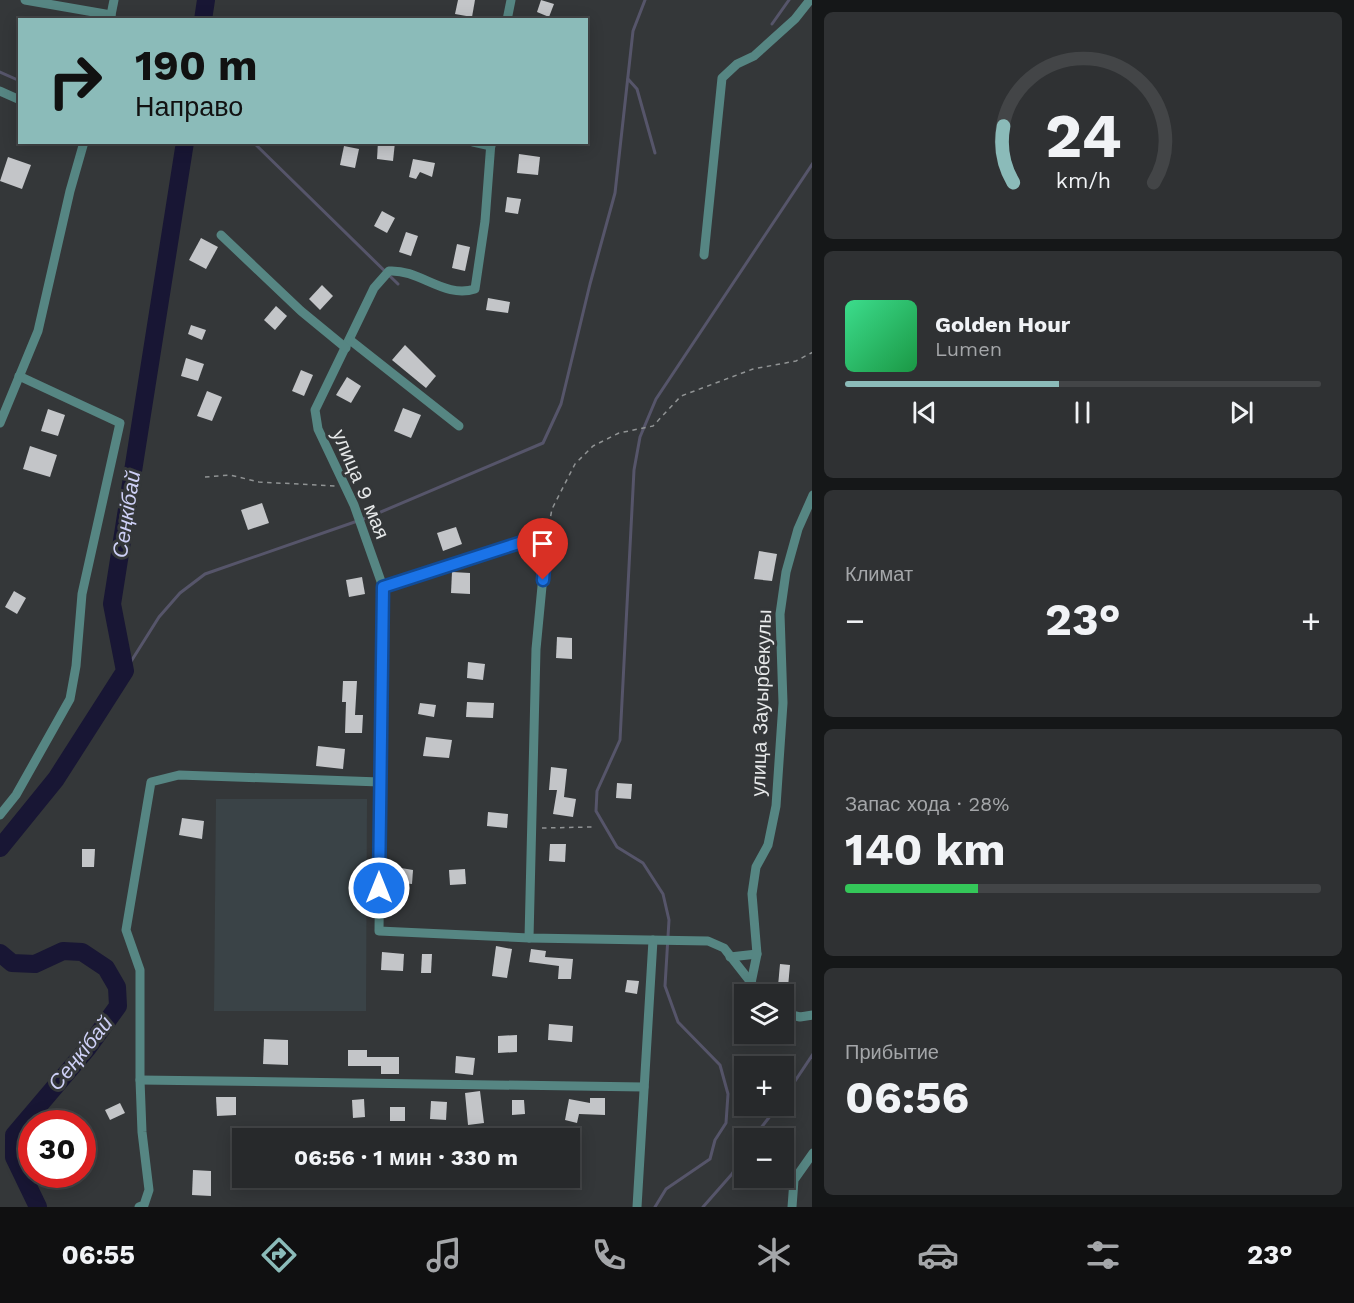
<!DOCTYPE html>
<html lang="ru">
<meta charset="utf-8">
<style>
body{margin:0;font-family:"Work Sans",sans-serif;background:#2f3133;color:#f1f3f6;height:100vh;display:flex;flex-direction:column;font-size:22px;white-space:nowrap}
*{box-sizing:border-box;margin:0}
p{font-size:20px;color:#a4a6a9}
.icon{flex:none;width:33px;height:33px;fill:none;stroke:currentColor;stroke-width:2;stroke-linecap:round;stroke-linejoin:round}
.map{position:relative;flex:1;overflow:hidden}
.panel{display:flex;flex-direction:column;gap:12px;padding:12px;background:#151718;width:542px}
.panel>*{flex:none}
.banner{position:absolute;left:18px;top:18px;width:570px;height:126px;border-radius:0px;box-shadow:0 3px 15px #0003,0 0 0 2px #434547;background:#8bbbb9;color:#111;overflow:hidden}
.tools{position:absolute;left:734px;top:984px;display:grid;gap:12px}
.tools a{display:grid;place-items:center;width:60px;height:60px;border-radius:0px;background:#27292b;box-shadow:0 3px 15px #0003,0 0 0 2px #434547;font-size:30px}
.speed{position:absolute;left:18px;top:1110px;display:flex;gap:12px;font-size:30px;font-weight:700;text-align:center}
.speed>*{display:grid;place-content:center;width:78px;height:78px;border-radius:50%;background:#27292b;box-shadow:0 3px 15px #0003,0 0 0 2px #434547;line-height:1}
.speed .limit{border:9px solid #d22;background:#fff;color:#111}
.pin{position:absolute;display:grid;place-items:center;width:51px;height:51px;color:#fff;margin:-62px -26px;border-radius:50% 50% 50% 0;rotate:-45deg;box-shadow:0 0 6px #0007}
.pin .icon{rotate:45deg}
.me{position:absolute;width:66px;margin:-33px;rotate:0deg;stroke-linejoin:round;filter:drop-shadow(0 0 4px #0008)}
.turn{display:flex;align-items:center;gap:21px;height:126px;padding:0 18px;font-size:27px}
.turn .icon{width:78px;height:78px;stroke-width:2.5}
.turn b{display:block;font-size:42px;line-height:51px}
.big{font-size:45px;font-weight:700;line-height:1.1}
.panel .card{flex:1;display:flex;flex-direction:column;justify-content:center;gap:9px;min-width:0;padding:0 21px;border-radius:9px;background:#2f3133}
.panel .dial{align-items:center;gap:0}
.dial svg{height:156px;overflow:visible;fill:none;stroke:#434547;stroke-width:7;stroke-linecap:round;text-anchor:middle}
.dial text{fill:#f1f3f6;stroke:none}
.song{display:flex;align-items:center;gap:18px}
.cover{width:72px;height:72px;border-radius:9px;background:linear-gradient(135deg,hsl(150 70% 55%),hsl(140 70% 35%))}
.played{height:6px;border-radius:3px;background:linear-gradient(90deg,#8bbbb9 45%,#434547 45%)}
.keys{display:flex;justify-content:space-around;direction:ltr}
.heat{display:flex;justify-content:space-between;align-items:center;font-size:33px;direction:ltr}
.charge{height:9px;border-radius:4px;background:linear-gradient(90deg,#34c759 28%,#434547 0)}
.trip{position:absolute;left:232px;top:1128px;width:348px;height:60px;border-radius:0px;background:#27292b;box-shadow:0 3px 15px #0003,0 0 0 2px #434547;font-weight:700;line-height:60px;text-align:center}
.tab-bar{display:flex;height:96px;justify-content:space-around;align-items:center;background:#101011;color:#a4a6a9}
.tab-bar .icon{width:42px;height:42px}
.tab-bar .current{color:#8bbbb9}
.tab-bar b{font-size:27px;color:#f1f3f6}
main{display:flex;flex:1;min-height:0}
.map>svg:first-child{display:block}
.built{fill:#3a4347}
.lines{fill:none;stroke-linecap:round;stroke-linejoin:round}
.stream{stroke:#56556a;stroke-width:3}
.river{stroke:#181634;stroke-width:18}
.building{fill:#c3c5c8}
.path{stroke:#909394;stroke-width:1.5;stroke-dasharray:4.5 4.5;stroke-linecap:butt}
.street{stroke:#568683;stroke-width:9}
.route-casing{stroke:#114b97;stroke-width:15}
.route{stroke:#1a73e8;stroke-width:10}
.labels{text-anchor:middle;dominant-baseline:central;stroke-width:6;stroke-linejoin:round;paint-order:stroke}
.street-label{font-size:20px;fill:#e6e8e9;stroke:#343739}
.water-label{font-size:21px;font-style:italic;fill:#ced0f6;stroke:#343739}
</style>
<main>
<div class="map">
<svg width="813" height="1207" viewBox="0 0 813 1207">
<rect width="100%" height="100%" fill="#343739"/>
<polygon class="built" points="216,799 367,799 366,1011 214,1011"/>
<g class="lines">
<g class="stream">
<polyline points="772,24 789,0"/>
<polyline points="0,72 20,81"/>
<polyline points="628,79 637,89 655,153"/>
<polyline points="253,142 398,284"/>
<polyline points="125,671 159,617 180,593 205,574 369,517 543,443 561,404 590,284 615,193 633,31 645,0"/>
<polyline points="783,1099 813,1054"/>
<polyline points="753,1138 778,1106"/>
<polyline points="655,1207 666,1189 710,1159 715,1140 726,1123 728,1094 720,1065 678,1022 665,986 669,920 663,894 643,863 617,847 596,811 597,791 620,740 634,470 640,437 656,399 813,163"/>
<polyline points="703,1207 732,1174 744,1154"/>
</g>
<g class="river">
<polyline points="203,20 206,0"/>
<polyline points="0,848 56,779 125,671 112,604 185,142"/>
<polyline points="0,953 12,963 35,964 63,951 82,952 106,968 117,987 118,1006 87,1049 14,1135 14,1157 38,1207"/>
</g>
</g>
<g class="building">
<polygon points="458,0 475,0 472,17 455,14"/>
<polygon points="541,0 554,4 549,17 537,12"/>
<polygon points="378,142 395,142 393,161 377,159"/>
<polygon points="344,146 359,149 355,168 340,165"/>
<polygon points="519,154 540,157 538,175 517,173"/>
<polygon points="8,157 31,165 22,189 0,181"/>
<polygon points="413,159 435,163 432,177 420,172 416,179 409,177"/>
<polygon points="507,197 521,199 518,214 505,212"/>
<polygon points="382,211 395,218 387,233 374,226"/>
<polygon points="406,232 418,236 411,256 399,252"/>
<polygon points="201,238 218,247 206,269 189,260"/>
<polygon points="457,244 470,247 465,271 452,268"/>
<polygon points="322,285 333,296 320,310 309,299"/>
<polygon points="488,298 510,302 508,313 486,310"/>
<polygon points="276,306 287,316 275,330 264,320"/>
<polygon points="191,325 206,330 202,340 188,334"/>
<polygon points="405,345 436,376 426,388 392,360"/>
<polygon points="186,358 204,364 198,381 181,376"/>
<polygon points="301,370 313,375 304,396 292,391"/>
<polygon points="347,377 361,386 351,403 336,395"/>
<polygon points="207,391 222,397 212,421 197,416"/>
<polygon points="403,408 421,415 411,438 394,431"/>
<polygon points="48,409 65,415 58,436 41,431"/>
<polygon points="30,446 57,455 50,477 23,469"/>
<polygon points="262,503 269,523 248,530 241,510"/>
<polygon points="456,527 462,544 443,551 437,533"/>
<polygon points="759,551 777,554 772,581 754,579"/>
<polygon points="452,572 470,573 470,594 451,593"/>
<polygon points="362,577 365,594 349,597 346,580"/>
<polygon points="14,591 26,598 17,614 5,607"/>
<polygon points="557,637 572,638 572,659 556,658"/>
<polygon points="468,662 485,664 483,680 467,678"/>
<polygon points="343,681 357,681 355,715 363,715 362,733 345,733 346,702 342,702"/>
<polygon points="467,702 494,703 493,718 466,717"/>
<polygon points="420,703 436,705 434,717 418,714"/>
<polygon points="426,737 452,740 449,758 423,756"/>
<polygon points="318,746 345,749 343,769 316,766"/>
<polygon points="551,767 567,769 564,797 576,799 573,817 553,814 557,790 549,790"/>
<polygon points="617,783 632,784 631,799 616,798"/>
<polygon points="488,812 508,814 507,828 487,826"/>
<polygon points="182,818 204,821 202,839 179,835"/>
<polygon points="550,844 566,844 565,862 549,861"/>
<polygon points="82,849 95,849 94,867 82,867"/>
<polygon points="401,868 413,870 412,884 400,883"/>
<polygon points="465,869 466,884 450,885 449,870"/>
<polygon points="496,946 512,949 507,978 492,976"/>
<polygon points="531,949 546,951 545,957 573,959 571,979 558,979 559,966 529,962"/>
<polygon points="382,952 404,954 403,971 381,970"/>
<polygon points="422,954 432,954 431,973 421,973"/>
<polygon points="780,964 790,965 788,987 778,986"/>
<polygon points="627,980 639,981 637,994 625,992"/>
<polygon points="549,1024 573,1026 572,1042 548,1040"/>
<polygon points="517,1035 517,1052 498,1053 498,1036"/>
<polygon points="264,1039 288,1040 288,1065 263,1064"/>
<polygon points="348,1050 367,1050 367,1057 399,1057 399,1074 381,1074 381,1066 348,1066"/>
<polygon points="456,1056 475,1058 473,1075 455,1073"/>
<polygon points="480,1091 484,1123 468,1125 465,1093"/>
<polygon points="216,1097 236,1097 236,1115 217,1116"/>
<polygon points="590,1098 605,1098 605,1115 579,1114 577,1123 565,1120 569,1099 590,1103"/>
<polygon points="364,1099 365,1117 353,1118 352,1100"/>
<polygon points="512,1100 524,1100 525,1114 512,1115"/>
<polygon points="431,1101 447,1102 446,1120 430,1119"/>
<polygon points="120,1103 125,1113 110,1120 105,1110"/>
<rect x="390" y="1107" width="15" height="14"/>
<polygon points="193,1170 211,1171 211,1196 192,1195"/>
</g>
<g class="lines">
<g class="path">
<polyline points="205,477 230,475 259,482 335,486"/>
<polyline points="549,525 552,509 575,464 593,446 619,433 653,426 681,396 753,369 796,361 813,352"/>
<polyline points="542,828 592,827"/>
</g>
<g class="street">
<polyline points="25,0 111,15"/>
<polyline points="110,20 114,0"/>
<polyline points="507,20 511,0"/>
<polyline points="0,91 20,100"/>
<polyline points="473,142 491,146"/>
<path d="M491,142L485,221L475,289C444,299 420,269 389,271L374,288L315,410L318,429L354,505L383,587L379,931L529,938L708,941L724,948L760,994"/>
<polyline points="221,235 301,311 346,348"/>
<polyline points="704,255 722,78 737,64 754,56 795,19 810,0"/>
<polyline points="350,340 459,426"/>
<polyline points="0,423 38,331 70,191 84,142"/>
<polyline points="383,587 547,534 536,649 529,938"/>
<polyline points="0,815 16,795 70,699 76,666 82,594 120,423 19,376"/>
<polyline points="730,957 757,954"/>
<polyline points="751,983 757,954 752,894 756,867 768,845 776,806 783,703 780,614 786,572 798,529 813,495"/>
<polyline points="783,1013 800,1017 813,1015"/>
<polyline points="140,1080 644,1087"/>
<polyline points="139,1207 144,1205 149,1190 142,1132 140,1080 140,970 126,930 151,782 179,775 380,782"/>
<polyline points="637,1207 653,940"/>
<polyline points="792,1207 794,1180 813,1153"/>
</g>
</g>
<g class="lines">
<defs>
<polyline id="route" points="379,888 383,587 547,534 543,580"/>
</defs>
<use href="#route" class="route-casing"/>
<use href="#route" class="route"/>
</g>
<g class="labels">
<g class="street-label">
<text transform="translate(361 484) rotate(67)">улица 9 мая</text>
<text transform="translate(761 703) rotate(-88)">улица Зауырбекулы</text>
</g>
<g class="water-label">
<text transform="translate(126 514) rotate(-81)">Сеңкібай</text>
<text transform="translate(80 1053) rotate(-51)">Сеңкібай</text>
</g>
</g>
</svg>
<div class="tools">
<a><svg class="icon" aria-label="layers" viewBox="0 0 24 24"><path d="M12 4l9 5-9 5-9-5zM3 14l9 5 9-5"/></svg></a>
<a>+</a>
<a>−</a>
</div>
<div class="speed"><div class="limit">30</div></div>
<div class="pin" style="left:543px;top:580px;background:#d93025"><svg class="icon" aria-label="arrive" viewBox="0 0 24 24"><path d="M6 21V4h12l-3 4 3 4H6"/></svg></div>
<svg class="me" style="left:379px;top:888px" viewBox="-20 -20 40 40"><circle r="17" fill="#1a73e8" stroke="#fff" stroke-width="3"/><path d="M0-11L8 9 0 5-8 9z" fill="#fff"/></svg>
<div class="trip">06:56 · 1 мин · 330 m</div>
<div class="banner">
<div class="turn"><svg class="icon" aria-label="right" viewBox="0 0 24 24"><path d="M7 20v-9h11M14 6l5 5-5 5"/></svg><div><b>190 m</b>Направо</div></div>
</div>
</div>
<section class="panel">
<div class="card dial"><svg viewBox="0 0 100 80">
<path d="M14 69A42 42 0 1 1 86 69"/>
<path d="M14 69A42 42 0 0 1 9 40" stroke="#8bbbb9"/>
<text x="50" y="56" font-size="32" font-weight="700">24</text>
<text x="50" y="72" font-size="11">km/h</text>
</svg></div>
<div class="card">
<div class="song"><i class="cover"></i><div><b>Golden Hour</b><p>Lumen</p></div></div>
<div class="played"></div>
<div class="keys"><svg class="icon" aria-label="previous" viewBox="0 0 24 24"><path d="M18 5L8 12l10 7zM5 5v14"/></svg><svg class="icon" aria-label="pause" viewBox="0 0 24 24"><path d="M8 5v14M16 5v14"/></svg><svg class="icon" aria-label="next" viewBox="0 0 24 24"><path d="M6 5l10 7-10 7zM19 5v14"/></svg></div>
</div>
<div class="card"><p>Климат</p>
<div class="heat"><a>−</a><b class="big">23°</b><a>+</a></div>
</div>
<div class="card"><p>Запас хода · 28%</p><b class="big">140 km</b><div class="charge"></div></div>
<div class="card"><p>Прибытие</p><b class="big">06:56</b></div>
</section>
</main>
<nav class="tab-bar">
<b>06:55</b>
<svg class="icon current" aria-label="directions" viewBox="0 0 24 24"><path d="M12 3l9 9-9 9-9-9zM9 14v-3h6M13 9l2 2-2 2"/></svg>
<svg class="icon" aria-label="music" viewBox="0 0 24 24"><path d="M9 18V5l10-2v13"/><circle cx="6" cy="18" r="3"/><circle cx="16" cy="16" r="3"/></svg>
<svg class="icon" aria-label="phone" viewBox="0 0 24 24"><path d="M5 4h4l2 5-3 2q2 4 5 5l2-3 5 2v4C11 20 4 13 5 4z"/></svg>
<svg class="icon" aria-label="climate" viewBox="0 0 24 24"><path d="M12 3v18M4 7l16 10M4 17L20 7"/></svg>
<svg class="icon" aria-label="car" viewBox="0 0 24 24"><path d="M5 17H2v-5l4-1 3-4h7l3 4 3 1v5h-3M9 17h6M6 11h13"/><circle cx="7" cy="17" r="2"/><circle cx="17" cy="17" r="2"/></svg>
<svg class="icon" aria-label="filters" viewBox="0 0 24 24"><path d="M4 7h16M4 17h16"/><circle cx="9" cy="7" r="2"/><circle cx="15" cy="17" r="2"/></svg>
<b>23°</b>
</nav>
